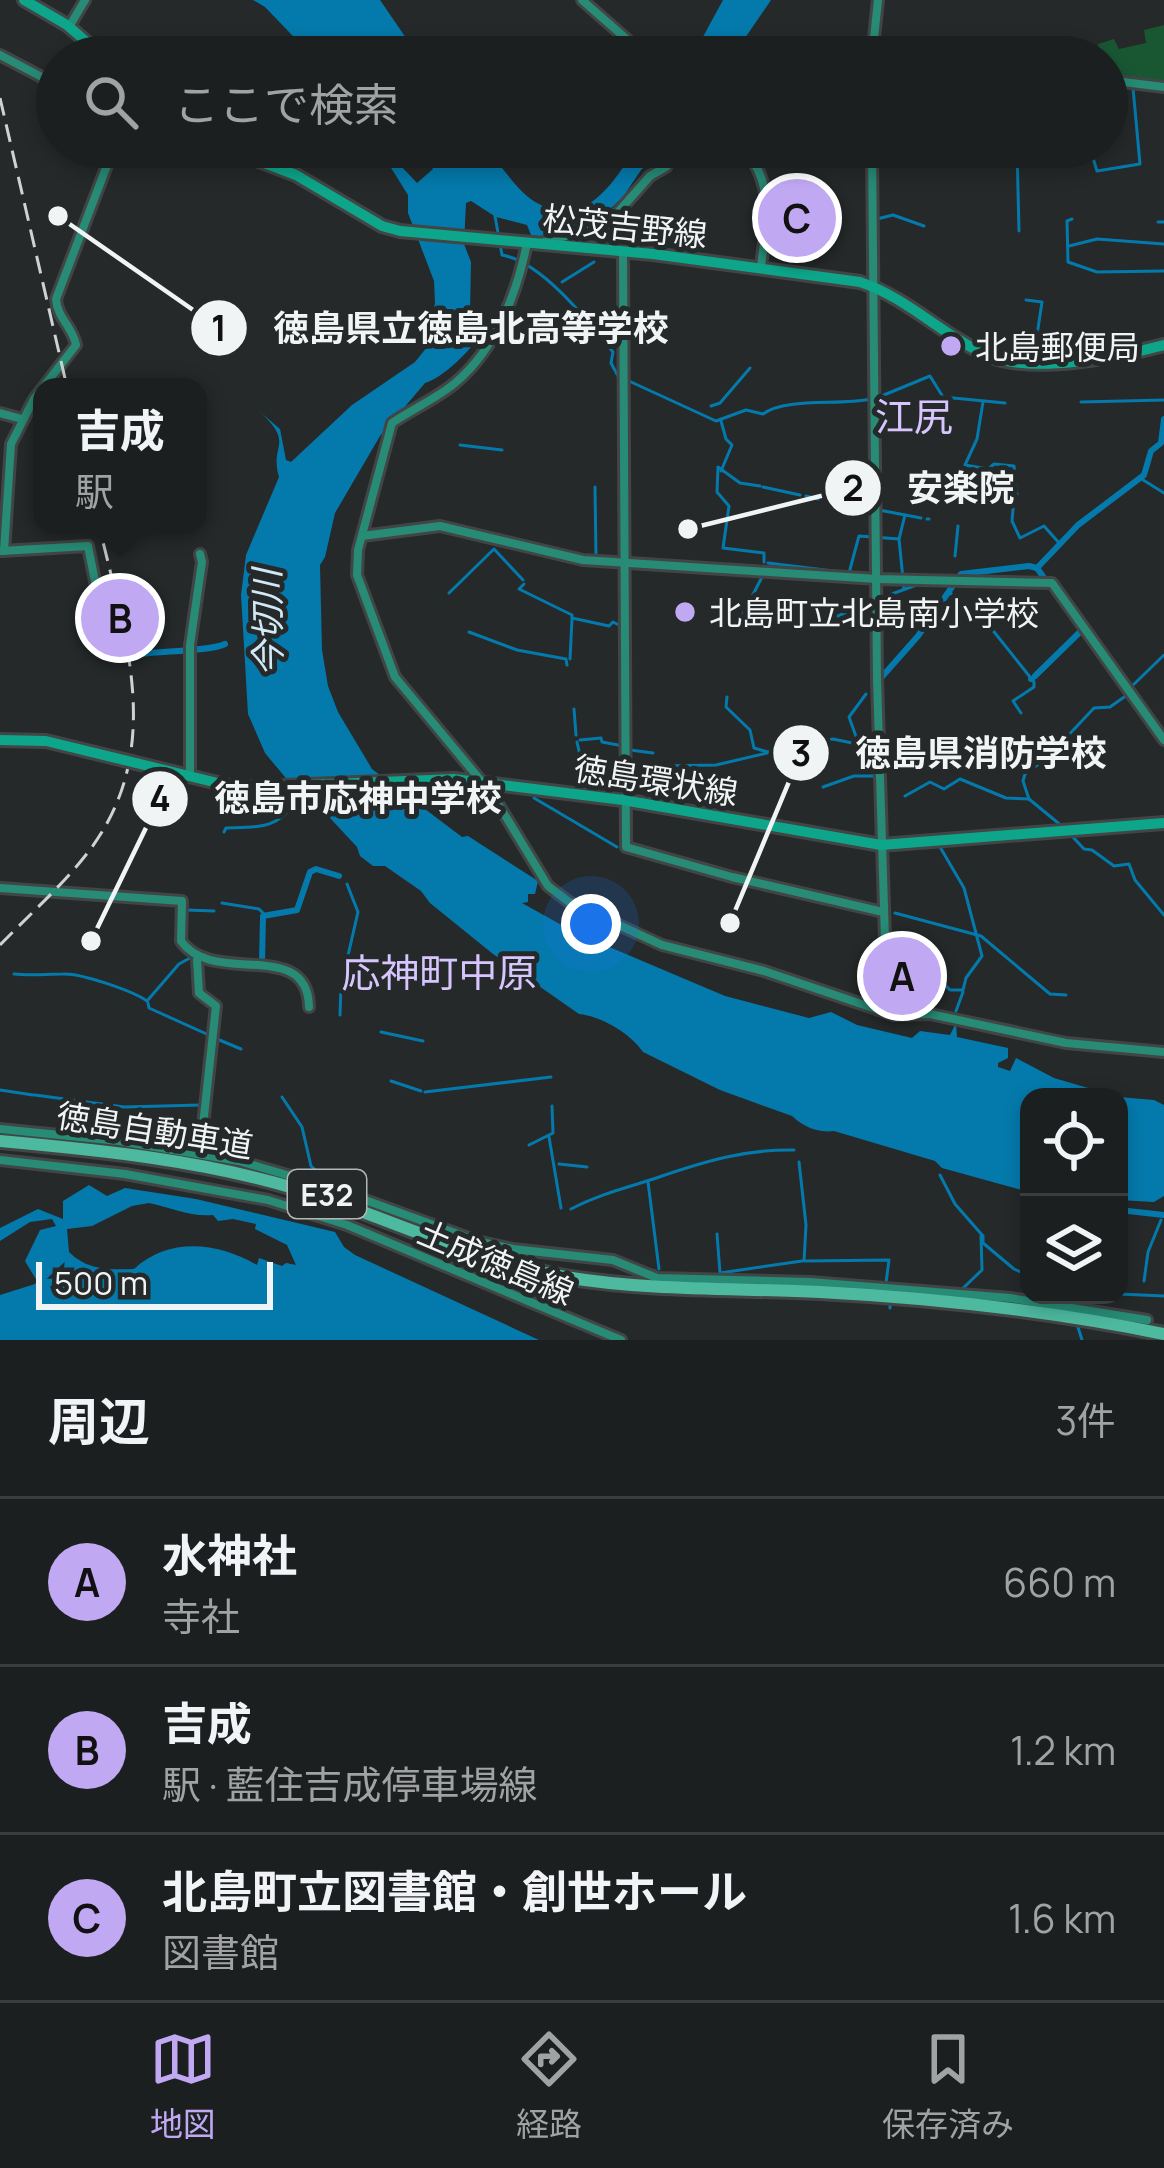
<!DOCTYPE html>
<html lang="ja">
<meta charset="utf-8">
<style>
body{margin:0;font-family:Manrope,"Noto Sans JP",sans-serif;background:#292c2c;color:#f1f3f6}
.controls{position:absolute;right:36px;bottom:36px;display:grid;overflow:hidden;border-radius:24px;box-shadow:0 6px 18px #0003}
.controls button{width:108px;height:108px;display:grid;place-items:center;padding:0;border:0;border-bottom:3px solid #3a3d3d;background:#1c1f1f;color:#f1f3f6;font:60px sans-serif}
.scale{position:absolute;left:36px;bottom:30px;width:237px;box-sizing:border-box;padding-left:12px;border:6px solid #f1f4f4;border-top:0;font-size:33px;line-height:42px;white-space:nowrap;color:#f1f4f4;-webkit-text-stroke:9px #252929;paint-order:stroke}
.you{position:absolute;left:591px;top:924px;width:42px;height:42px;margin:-30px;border:9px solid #fff;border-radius:50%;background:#1a73e8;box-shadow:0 0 0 18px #1a73e833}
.badge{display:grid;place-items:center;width:78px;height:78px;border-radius:50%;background:#c0a8f3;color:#111;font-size:39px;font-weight:700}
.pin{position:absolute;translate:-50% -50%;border:6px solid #fff;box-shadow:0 3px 12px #0006}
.popup{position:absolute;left:33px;top:378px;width:174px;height:156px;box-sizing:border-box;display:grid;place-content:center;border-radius:24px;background:#1c1f1f;filter:drop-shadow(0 3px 9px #0005);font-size:39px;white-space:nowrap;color:#a0a2a4}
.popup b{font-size:45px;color:#f1f3f6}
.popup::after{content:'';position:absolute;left:50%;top:100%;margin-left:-24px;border:24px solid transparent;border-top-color:#1c1f1f}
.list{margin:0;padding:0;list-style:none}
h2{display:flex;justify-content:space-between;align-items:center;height:156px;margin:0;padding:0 48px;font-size:51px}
h2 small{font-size:39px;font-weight:400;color:#a0a2a4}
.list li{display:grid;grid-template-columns:78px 1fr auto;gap:36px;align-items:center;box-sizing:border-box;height:168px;padding:0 48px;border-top:3px solid #3a3d3d}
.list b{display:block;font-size:45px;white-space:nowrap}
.list p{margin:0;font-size:39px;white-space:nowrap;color:#a0a2a4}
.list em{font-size:39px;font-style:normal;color:#a0a2a4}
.icon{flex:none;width:66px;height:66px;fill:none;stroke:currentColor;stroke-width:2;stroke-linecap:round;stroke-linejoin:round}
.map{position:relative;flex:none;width:1164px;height:1340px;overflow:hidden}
.search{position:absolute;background:#1c1f1f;box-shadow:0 6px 18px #0003;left:36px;right:36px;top:36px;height:132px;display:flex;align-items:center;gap:30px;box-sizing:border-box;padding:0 42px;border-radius:66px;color:#a0a2a4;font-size:45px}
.sheet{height:660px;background:#1c1f1f}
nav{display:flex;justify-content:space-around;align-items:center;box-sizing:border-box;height:168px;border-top:3px solid #3a3d3d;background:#1c1f1f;font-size:33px;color:#a0a2a4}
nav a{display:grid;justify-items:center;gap:6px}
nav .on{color:#c0a8f3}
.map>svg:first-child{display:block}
.green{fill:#195733}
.water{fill:#047aac;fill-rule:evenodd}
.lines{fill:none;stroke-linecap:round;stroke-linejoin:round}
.stream{stroke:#047aac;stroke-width:3}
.canal{stroke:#047aac;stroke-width:6}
.secondary-casing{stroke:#424545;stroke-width:14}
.primary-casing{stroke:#424545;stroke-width:16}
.highway-casing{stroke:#424545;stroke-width:18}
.secondary{stroke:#278b75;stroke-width:8}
.primary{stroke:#0da68a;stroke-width:10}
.highway{stroke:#4db99f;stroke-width:12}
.rail{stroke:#cfd2d2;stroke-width:3;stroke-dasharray:18 9;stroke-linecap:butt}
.primary-bridge-casing{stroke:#424545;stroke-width:16;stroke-linecap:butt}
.primary-bridge{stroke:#0da68a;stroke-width:10}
.poi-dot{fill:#c0a8f3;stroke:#252929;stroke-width:4.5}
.labels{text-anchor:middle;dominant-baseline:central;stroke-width:10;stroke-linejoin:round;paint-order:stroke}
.shield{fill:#252929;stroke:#b4b7b7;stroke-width:3}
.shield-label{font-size:30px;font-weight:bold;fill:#f1f4f4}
.street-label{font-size:33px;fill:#f1f4f4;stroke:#252929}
.poi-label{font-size:33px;fill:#f1f4f4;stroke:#252929;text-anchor:start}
.water-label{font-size:36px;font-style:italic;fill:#d3e8f6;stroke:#252929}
.quarter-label{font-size:39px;fill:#d7c5fe;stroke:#252929}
.leader{fill:none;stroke:#f1f4f4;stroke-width:4.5}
.callout-dot{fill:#f1f4f4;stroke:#252929;stroke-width:4.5}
.mark-label{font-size:36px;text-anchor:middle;font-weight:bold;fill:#111}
.callout-label{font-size:36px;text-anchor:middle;font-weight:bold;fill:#f1f4f4;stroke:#252929;stroke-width:10;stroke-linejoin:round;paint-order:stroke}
</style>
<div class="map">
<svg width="1164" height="1340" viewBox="0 0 1164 1340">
<rect width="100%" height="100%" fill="#252929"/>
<!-- green -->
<polygon class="green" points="1164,25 1164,83 1107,77 1107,57 1100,57 1098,44 1114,39 1119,49 1146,43 1144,30"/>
<!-- water -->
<g class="water">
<polygon points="253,0 380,0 419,57 313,57 265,7"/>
<polygon points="723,0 771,0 732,57 692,57"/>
<path d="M378,147H383L417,183L433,169L417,147H485C501,164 518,194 539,204C586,229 615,181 636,147H664L641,170L623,197L597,221L544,237L531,235L527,225L496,217L471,201L466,203L464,244L471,262L470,313H477L483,332C471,350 443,378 425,383L380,436L335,513L325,557L320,565L322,650L328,686L338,712L372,769L462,837L468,836L538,881L535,894H528V902L522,903L574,932L725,996L809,1018L831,1012L857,1025L912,1038L920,1031L950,1035L956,1023L957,1037L1008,1048V1058L998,1063V1067L1010,1071L1016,1058L1054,1078L1119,1097H1029V1192L942,1168L935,1161L834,1131C817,1133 804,1127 792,1116L720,1090L643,1052C631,1034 601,1016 579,1014L493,954L430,903L421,891L385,866H373L360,856L357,847L317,804L304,800L265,753L248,714L241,595L246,555L279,477C269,443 296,445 259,411L280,429L286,460L291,462L352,405L415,362L427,347L435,303L434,281L408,213V195Z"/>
<polygon points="1119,1097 1154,1100 1164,1105 1164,1196 1154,1202 1119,1200"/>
<path d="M89,1185L107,1196L125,1188L196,1199L335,1232L344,1247L355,1255L539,1340H0V1295L35,1284L37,1281L25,1261L40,1230L56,1226L52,1219L30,1222L0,1241V1228L38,1209L63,1219V1201ZM149,1203C172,1208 190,1217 213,1215L218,1221L233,1219L256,1224L255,1229L287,1245L296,1265L286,1263L282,1266L259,1258L257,1265C217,1242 169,1237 134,1269C109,1270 87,1270 69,1252L67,1229L92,1226L132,1206Z"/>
</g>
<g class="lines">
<!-- stream -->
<g class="stream">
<polyline points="962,42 967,57"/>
<polyline points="913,147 947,156 1016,147"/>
<polyline points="1017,149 1019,231"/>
<polyline points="1093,158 1097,171 1140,164 1133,88"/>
<path d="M495,216L502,255C542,262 588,321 613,352L611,363L618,376L716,421L746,410L763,414C786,397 839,406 870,399"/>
<polyline points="877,219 893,215 924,226"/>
<polyline points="1072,219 1067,221 1068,262 1097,272 1164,271"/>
<polyline points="1158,222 1164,222"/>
<polyline points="1069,246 1097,239 1164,244"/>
<polyline points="562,282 594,262"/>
<polyline points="1026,300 1042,302 1037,335 1070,335 1070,348"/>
<polyline points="879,397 930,376 943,397 1005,403"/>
<polyline points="983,402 977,439 965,465 988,469 994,464 1014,466 1017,496 1014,497 1012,521 1020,538 1044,526 1060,544"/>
<polyline points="1081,402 1164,400"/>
<polyline points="711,406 720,403 750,368"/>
<polyline points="721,421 726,439 732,445 721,471"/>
<polyline points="460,445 502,450"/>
<polyline points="1140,478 1164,493"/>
<polyline points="760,486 740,483 718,467 717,492 729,506 723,548 764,553 764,562"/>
<polyline points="595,487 596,556"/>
<polyline points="763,487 800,495"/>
<polyline points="806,496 818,499"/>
<polyline points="850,506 871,509"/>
<polyline points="879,510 921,518"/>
<polyline points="927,519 929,519"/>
<polyline points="955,556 958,526"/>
<polyline points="768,563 849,573 859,536 899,539"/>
<polyline points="524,584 519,589 572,615 572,618 609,626 613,622 621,626"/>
<polyline points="904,589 899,539 905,515"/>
<polyline points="449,593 494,549 523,580"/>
<polyline points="950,593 991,628 1034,682 1034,687 1013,701 1021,713"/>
<polyline points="881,598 919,584"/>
<polyline points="817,615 838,616 873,601"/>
<polyline points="742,616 762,577"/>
<polyline points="469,632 517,650 566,659 567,665"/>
<polyline points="570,659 572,619"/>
<polyline points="1131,687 1164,655"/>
<polyline points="727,697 726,707 750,730 754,748 768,752 833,739 857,744 877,771"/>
<polyline points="574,709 576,735"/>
<polyline points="580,740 601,738 602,742 618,745"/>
<polyline points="577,742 582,764"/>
<polyline points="858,742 849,717 866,694"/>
<polyline points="630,750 653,753"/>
<polyline points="656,766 716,765 767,753"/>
<polyline points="823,787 854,776 879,776"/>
<polyline points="905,796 930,782 944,789 960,779 1006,798 1029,799 1063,827"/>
<polyline points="534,798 617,847"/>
<polyline points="1029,799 1023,781 1025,774 1048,757 1094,708 1110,707 1127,695"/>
<path d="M224,832L226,828C257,827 278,830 295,801"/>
<polyline points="1071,835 1084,849 1092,850 1114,866 1129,864 1135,880 1164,915"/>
<polyline points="222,903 259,909 265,915"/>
<polyline points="187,910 214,911"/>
<polyline points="895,913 981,936 1050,994 1066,995"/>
<polyline points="904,957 919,959 950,990 963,990 966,978 982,956 964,888 940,847"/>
<path d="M14,974C31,976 46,974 63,974C81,973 133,991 147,1001L179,964L190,958"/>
<polyline points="148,1003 149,1008 211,1036"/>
<polyline points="956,1011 963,992"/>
<polyline points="340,1015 341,986 358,912 347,884"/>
<polyline points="381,1032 423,1041"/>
<polyline points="217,1039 241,1049"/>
<polyline points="391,1081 421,1091"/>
<polyline points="0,1090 33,1095"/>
<polyline points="425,1092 551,1077"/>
<polyline points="35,1095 124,1107 201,1105"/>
<polyline points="282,1097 302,1127 311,1166 328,1182"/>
<polyline points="549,1137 561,1208"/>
<polyline points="529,1145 553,1133 552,1106"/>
<polyline points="799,1162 806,1225 804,1261 889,1260 886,1283"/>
<polyline points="559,1164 587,1167"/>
<polyline points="940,1175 955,1204 983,1236 983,1243 1014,1269 1029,1276"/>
<polyline points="648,1182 659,1269"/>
<path d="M571,1209C601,1193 631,1187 662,1176C706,1161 747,1149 794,1150"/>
<polyline points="1163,1216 1164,1215"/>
<polyline points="717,1234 720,1273 802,1261"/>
<polyline points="639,1267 655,1271"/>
<polyline points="1144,1281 1148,1252 1161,1220"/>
<polyline points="959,1292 982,1270 981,1236"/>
<polyline points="1119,1294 1164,1296"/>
<polyline points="890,1305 890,1308"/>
<polyline points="1077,1324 1082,1340"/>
</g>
<!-- canal -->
<g class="canal">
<polyline points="1037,568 1078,525 1144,475 1151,451 1161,443 1164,419"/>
<polyline points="957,579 961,574 1029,566 1037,568 1049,585"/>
<path d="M133,646L141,654C161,651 212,651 225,644"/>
<polyline points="1035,676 1083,629"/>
<polyline points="880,679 918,636 954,584"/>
<polyline points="1031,679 1032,679"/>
<polyline points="262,962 263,916 297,910 310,872 316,869 339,876"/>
<polyline points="1119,1210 1164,1215"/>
</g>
<defs>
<g id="secondary">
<polyline points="582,0 647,57"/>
<polyline points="69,27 85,0"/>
<polyline points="0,55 57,85"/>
<polyline points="873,55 892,57"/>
<polyline points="872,57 878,0"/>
<polyline points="1107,80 1164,87"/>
<path d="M741,147C776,180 766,223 761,267"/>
<polyline points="872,147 877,679 886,972 879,1010"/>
<path d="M527,243C517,293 496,349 455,383C436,399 412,409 392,423L358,550L357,575L395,677L492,794L548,886L569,902L662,945L764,971L894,1015L930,1014L1066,1043L1164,1052"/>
<polyline points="540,243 597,228 612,219 650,176 666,167 678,147"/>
<polyline points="623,251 626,847 732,877 883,912"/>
<polyline points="0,413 22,419"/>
<polyline points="362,536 440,526 583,560 877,579 1052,583 1164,740"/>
<polyline points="1,551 88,546 102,616"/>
<path d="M4,551L11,444L34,399L76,345C73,327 57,318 56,299L114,147"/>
<polyline points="190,776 190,645 202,562 200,554"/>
<path d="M0,888L182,901L181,941C213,987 308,937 309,1007"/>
<polyline points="197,960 199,993 216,1006 200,1153"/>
<polyline points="0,1129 119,1141 239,1161 338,1190 477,1241 513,1249 613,1260 657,1278 810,1282 1010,1298 1147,1320"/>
<polyline points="0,1160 125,1174 268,1200 347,1225 621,1340"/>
<polyline points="521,1275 553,1309"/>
</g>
<g id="primary">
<polyline points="24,0 67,25 104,57"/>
<path d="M222,147L296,175L382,226L400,231L653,254L860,282C908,298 943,336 989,356C1033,374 1118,357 1164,345"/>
<polyline points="0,740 46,741 124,760"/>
<polyline points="136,763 238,788 454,779 623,800 881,845 1164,823"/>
</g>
<path id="highway" d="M0,1141C99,1150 201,1160 297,1189C387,1217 471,1260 565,1277C649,1291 735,1288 820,1292C935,1298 1051,1311 1164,1334"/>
</defs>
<!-- secondary casing -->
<use href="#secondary" class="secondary-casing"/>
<!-- primary casing -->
<use href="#primary" class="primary-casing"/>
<!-- highway casing -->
<use href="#highway" class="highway-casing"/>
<!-- secondary -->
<use href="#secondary" class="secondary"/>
<!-- primary -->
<use href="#primary" class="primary"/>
<!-- highway -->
<use href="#highway" class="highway"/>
<!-- rail -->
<g class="rail">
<polyline points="0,98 67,387"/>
<path d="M0,945C30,914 63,885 89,851C166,749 125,637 99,525"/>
</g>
<defs>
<polyline id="primary-bridge" points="124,760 136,763"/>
</defs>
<!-- primary-bridge casing -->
<use href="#primary-bridge" class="primary-bridge-casing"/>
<!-- primary-bridge -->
<use href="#primary-bridge" class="primary-bridge"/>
</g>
<!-- markers -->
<g class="poi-dot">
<circle cx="951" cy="346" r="12"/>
<circle cx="685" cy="612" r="12"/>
</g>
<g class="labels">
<!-- shield labels -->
<rect class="shield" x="288" y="1170" width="78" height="48" rx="9"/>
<g class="shield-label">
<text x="327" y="1194">E32</text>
</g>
<!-- street labels -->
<g class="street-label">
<text transform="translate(625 226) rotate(6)">松茂吉野線</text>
<text transform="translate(656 780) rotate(9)">徳島環状線</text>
<text transform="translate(155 1130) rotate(9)">徳島自動車道</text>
<text transform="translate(496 1262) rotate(23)">土成徳島線</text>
</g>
<!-- poi labels -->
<g class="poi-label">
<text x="975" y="346">北島郵便局</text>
<text x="709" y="612">北島町立北島南小学校</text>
</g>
<!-- water labels -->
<g class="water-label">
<text transform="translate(267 623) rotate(-91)">今切川</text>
</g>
<!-- quarter labels -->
<g class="quarter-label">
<text x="914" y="416">江尻</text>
<text x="439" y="972">応神町中原</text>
</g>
</g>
<!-- callouts -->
<path class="leader" d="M58 216L219 328M688 529L853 488M730 923L801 753M91 941L160 799"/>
<g class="callout-dot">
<circle cx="58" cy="216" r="12"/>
<circle cx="688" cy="529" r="12"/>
<circle cx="730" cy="923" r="12"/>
<circle cx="91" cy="941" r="12"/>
<circle cx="219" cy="328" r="30"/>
<circle cx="853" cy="488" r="30"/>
<circle cx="801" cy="753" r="30"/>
<circle cx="160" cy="799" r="30"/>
</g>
<g class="mark-label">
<text x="219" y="341">1</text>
<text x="853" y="501">2</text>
<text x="801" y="766">3</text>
<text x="160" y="811">4</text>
</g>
<g class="callout-label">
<text x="471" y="341">徳島県立徳島北高等学校</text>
<text x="961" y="501">安楽院</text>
<text x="981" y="766">徳島県消防学校</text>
<text x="358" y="811">徳島市応神中学校</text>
</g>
</svg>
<div class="controls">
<button><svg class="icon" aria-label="locate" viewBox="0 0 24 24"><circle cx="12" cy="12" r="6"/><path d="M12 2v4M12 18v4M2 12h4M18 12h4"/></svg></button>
<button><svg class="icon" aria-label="layers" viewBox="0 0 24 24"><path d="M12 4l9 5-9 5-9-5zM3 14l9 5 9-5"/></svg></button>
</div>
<div class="scale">500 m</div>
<div class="you"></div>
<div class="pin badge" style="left:902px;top:976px">A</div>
<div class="pin badge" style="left:120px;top:618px">B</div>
<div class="popup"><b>吉成</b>駅</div>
<div class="pin badge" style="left:797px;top:218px">C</div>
<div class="search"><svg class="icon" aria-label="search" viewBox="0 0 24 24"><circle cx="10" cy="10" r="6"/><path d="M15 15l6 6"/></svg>ここで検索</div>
</div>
<section class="sheet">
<h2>周辺<small>3件</small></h2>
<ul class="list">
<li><span class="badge">A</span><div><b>水神社</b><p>寺社</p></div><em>660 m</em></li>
<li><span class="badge">B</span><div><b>吉成</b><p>駅 · 藍住吉成停車場線</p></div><em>1.2 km</em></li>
<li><span class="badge">C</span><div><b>北島町立図書館・創世ホール</b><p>図書館</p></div><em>1.6 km</em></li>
</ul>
</section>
<nav>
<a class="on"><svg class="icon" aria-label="map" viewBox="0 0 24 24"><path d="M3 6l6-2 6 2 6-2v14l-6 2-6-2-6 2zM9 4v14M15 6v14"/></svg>地図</a>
<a><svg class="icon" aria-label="directions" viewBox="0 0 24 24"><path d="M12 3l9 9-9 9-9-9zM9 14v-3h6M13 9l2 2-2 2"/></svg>経路</a>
<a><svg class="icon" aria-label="saved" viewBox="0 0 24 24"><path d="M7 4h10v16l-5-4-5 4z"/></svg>保存済み</a>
</nav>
